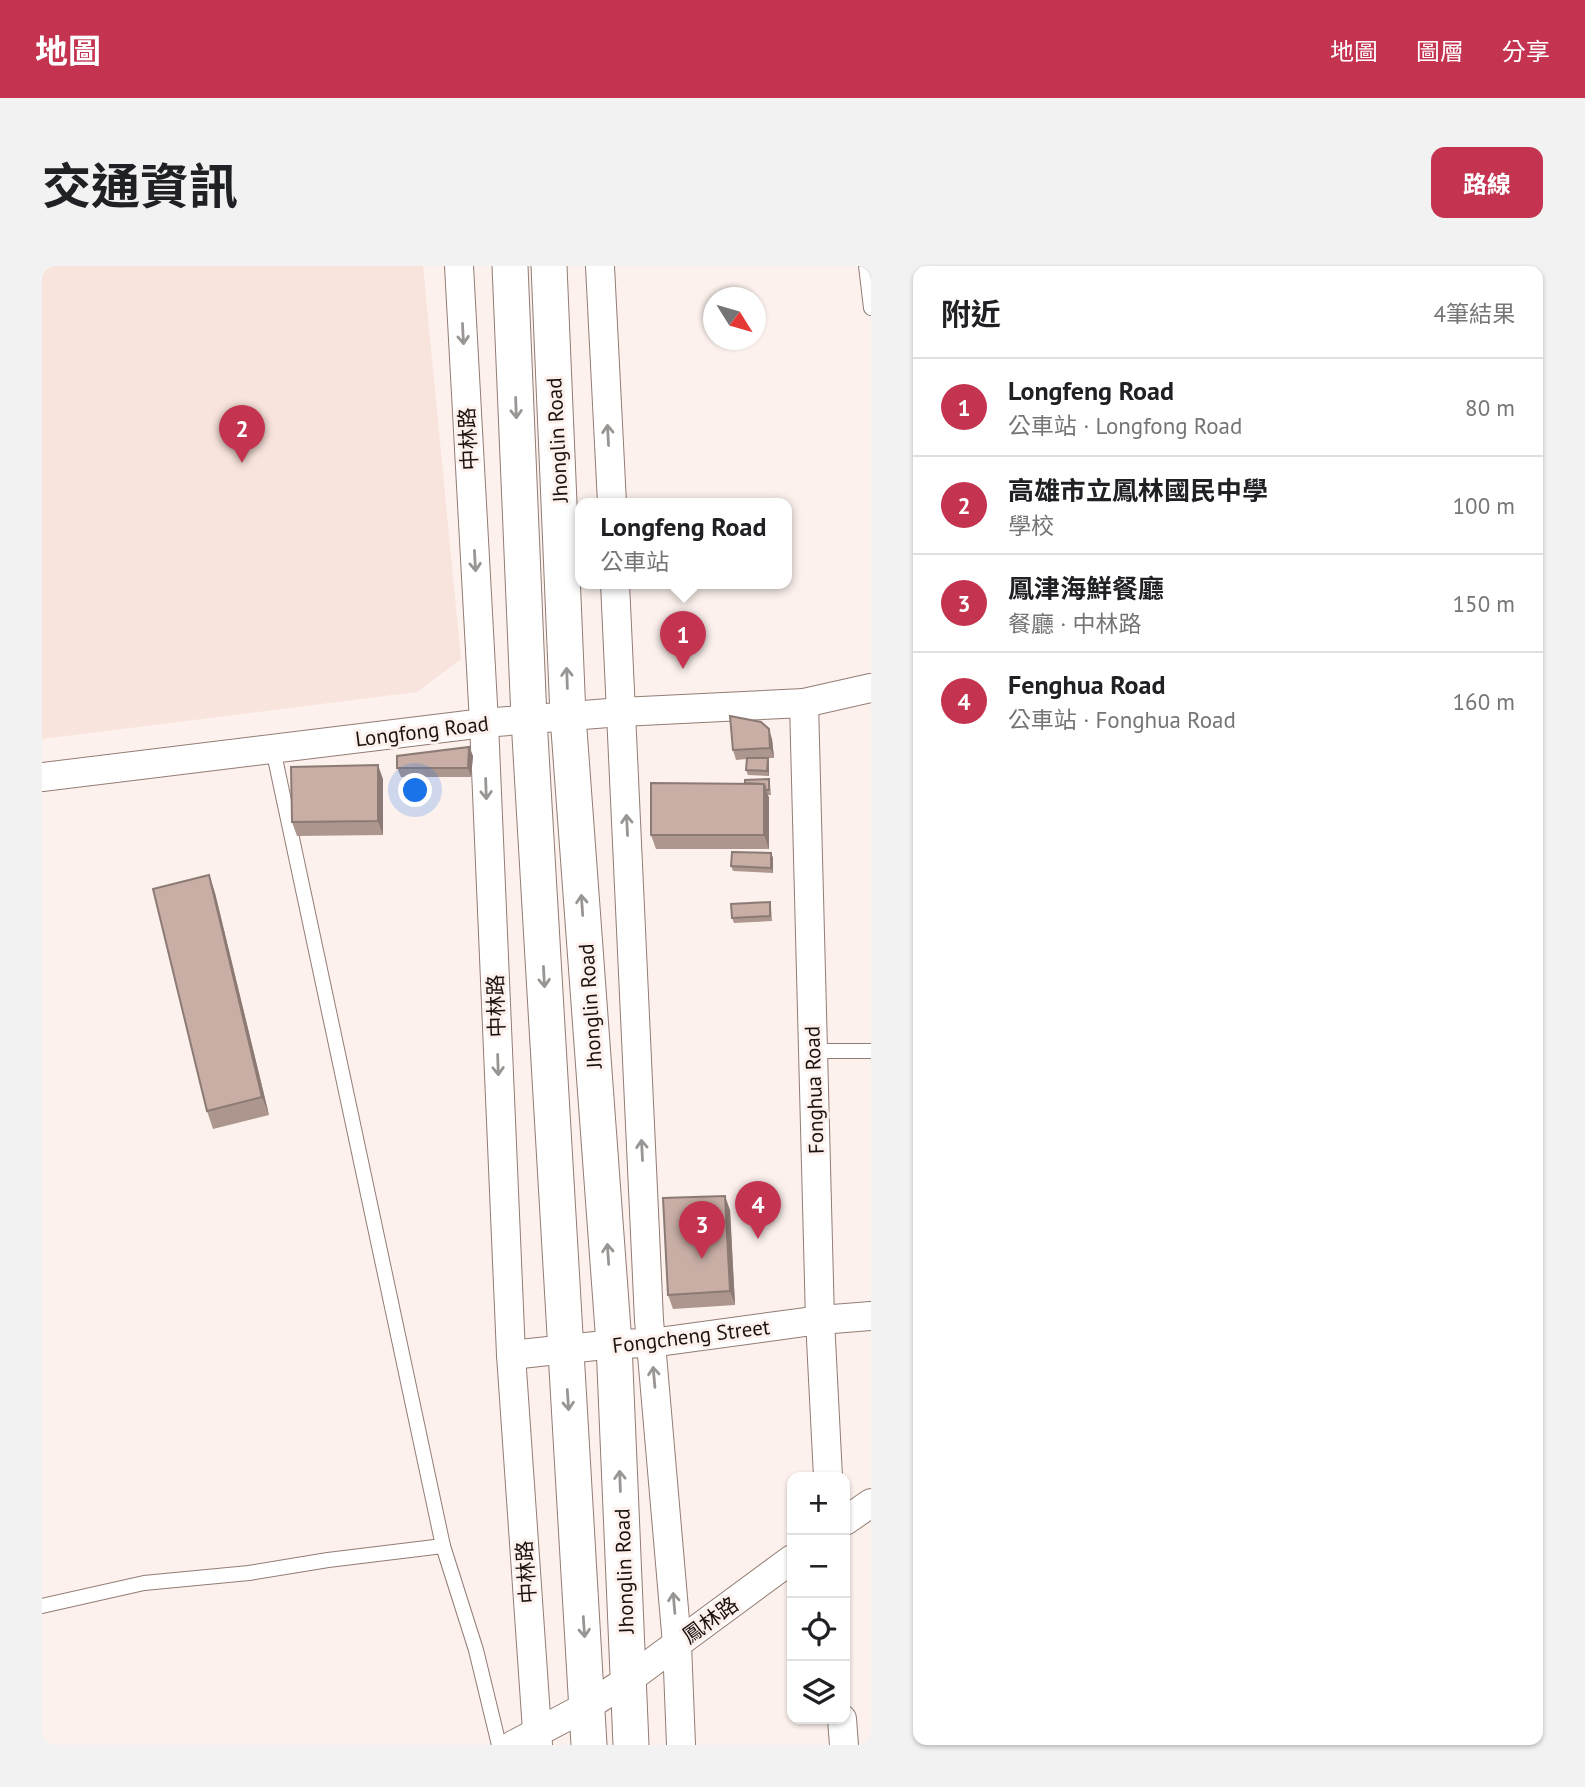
<!DOCTYPE html>
<html lang="zh-TW">
<meta charset="utf-8">
<style>
body{margin:0;font-family:"PT Sans","Noto Sans TC",sans-serif;background:#f2f2f2;color:#202124}
.controls{position:absolute;right:21px;bottom:21px;display:grid;overflow:hidden;border-radius:14px;box-shadow:0 2px 5px #0004}
.controls button{width:63px;height:63px;display:grid;place-items:center;padding:0;border:0;border-bottom:2px solid #e0e0e0;background:#fff;color:#202124;font:35px sans-serif}
.compass{position:absolute;left:661px;top:21px;width:63px;height:63px;border-radius:50%;background:#fff;box-shadow:0 2px 5px #0004;rotate:127deg}
.you{position:absolute;left:374px;top:525px;width:24px;height:24px;margin:-18px;border:5px solid #fff;border-radius:50%;background:#1a73e8;box-shadow:0 0 0 10px #1a73e833}
.badge{display:grid;place-items:center;width:46px;height:46px;border-radius:50%;background:#c43451;color:#fff;font-size:23px;font-weight:700}
.pin{position:absolute;translate:-50% -58px;filter:drop-shadow(0 2px 4px #0008)}
.pin::after{content:'';position:absolute;top:37px;width:24px;height:21px;background:inherit;clip-path:polygon(0 0,100% 0,50% 100%)}
.popup{position:absolute;left:533px;top:232px;width:217px;height:91px;box-sizing:border-box;display:grid;place-content:center;border-radius:14px;background:#fff;filter:drop-shadow(0 2px 5px #0005);font-size:23px;white-space:nowrap;color:#757577}
.popup b{font-size:26px;color:#202124}
.popup::after{content:'';position:absolute;left:50%;top:100%;margin-left:-14px;border:14px solid transparent;border-top-color:#fff}
.list{margin:0;padding:0;list-style:none}
h2{display:flex;justify-content:space-between;align-items:center;height:91px;margin:0;padding:0 28px;font-size:30px}
h2 small{font-size:23px;font-weight:400;color:#757577}
.list li{display:grid;grid-template-columns:46px 1fr auto;gap:21px;align-items:center;box-sizing:border-box;height:98px;padding:0 28px;border-top:2px solid #e0e0e0}
.list b{display:block;font-size:26px;white-space:nowrap}
.list p{margin:0;font-size:23px;white-space:nowrap;color:#757577}
.list em{font-size:23px;font-style:normal;color:#757577}
.icon{flex:none;width:38px;height:38px;fill:none;stroke:currentColor;stroke-width:2;stroke-linecap:round;stroke-linejoin:round}
.map{position:relative;flex:none;width:829px;height:1479px;overflow:hidden;border-radius:14px}
header{display:flex;align-items:center;gap:42px;box-sizing:border-box;height:98px;padding:0 35px;background:#c43451;color:#fff}
header strong{font-size:33px}
nav{display:flex;gap:38px;margin-inline-start:auto;font-size:24px}
.intro{display:flex;align-items:center;justify-content:space-between;box-sizing:border-box;height:168px;padding:0 42px}
h1{margin:0;font-size:49px}
.button{padding:18px 32px;border-radius:14px;background:#c43451;color:#fff;font-size:24px;font-weight:700}
main{display:flex;gap:42px;padding:0 42px}
aside{flex:1;background:#fff;border-radius:14px;box-shadow:0 2px 5px #0004}
.map>svg:first-child{display:block}
.built{fill:#f8e4dc}
.lines{fill:none;stroke-linecap:round;stroke-linejoin:round}
.service-casing{stroke:#937c73;stroke-width:16}
.minor-casing{stroke:#937c73;stroke-width:30}
.tertiary-casing{stroke:#937c73;stroke-width:37}
.service{stroke:#fff;stroke-width:14}
.minor{stroke:#fff;stroke-width:28}
.tertiary{stroke:#fff;stroke-width:35}
.wall{fill:#ac968e}
.shaded-wall{fill:#8c7a74}
.building{fill:#c8aea5;stroke:#8c7a74;stroke-width:2}
.oneway{stroke:#999593}
.labels{text-anchor:middle;dominant-baseline:central;stroke-width:6;stroke-linejoin:round;paint-order:stroke}
.street-label{font-size:21px;fill:#1c1310;stroke:#fcf1ed}
</style>
<header>
<strong>地圖</strong>
<nav><a>地圖</a><a>圖層</a><a>分享</a></nav>
</header>
<div class="intro"><h1>交通資訊</h1><a class="button">路線</a></div>
<main>
<div class="map">
<svg width="829" height="1479" viewBox="0 0 829 1479">
<rect width="100%" height="100%" fill="#fcf1ed"/>
<!-- built -->
<polygon class="built" points="0,0 381,0 419,393 375,426 0,473"/>
<g class="lines">
<defs>
<g id="service">
<polyline points="824,0 829,42"/>
<polyline points="231,483 401,1280 434,1384 457,1479"/>
<polyline points="771,785 829,785"/>
<polyline points="0,1340 102,1317 207,1307 286,1294 401,1280"/>
</g>
<g id="minor">
<polyline points="417,0 442,457 469,1089 496,1479"/>
<polyline points="558,0 570,237"/>
<polyline points="573,317 607,1054 635,1378 639,1479"/>
<polyline points="762,437 778,1054 786,1211"/>
<polyline points="0,511 442,457 579,446 762,437 829,422"/>
<polyline points="469,1089 572,1078 609,1077 778,1054 829,1050"/>
<polyline points="803,1255 829,1237"/>
<polyline points="800,1453 802,1479"/>
<polyline points="471,1479 547,1439 586,1414 750,1293"/>
</g>
<g id="tertiary">
<polyline points="468,0 487,453 547,1479"/>
<polyline points="507,0 526,450 572,1078 589,1479"/>
</g>
</defs>
<!-- service casing -->
<use href="#service" class="service-casing"/>
<!-- minor casing -->
<use href="#minor" class="minor-casing"/>
<!-- tertiary casing -->
<use href="#tertiary" class="tertiary-casing"/>
<!-- service -->
<use href="#service" class="service"/>
<!-- minor -->
<use href="#minor" class="minor"/>
<!-- tertiary -->
<use href="#tertiary" class="tertiary"/>
</g>
<!-- wall -->
<g class="wall">
<polygon points="730,473 732,492 726,492 727,497 727,510 706,509 704,504 705,493 694,494 691,484"/>
<polygon points="427,481 431,490 429,511 359,511 355,502"/>
<polygon points="341,513 341,569 255,570 250,556"/>
<polygon points="727,513 728,518 729,529 726,529 727,532 727,583 614,583 609,569 703,517"/>
<polygon points="729,587 731,592 731,607 691,605 689,600"/>
<polygon points="167,609 173,627 227,849 171,863 165,845"/>
<polygon points="729,641 730,655 692,657 690,652"/>
<polygon points="688,944 693,1039 631,1043 626,1029"/>
</g>
<!-- shaded-wall -->
<g class="shaded-wall">
<polygon points="727,463 730,473 732,492 728,482"/>
<polygon points="427,481 431,490 429,511 426,502"/>
<polygon points="726,492 727,497 727,510 725,505"/>
<polygon points="336,499 341,513 341,569 336,555"/>
<polygon points="722,518 727,532 727,583 722,569"/>
<polygon points="729,587 731,592 731,607 729,602"/>
<polygon points="167,609 173,627 227,849 220,831"/>
<polygon points="683,930 688,944 693,1039 688,1025"/>
</g>
<!-- building -->
<g class="building">
<polygon points="688,450 719,456 727,463 728,482 691,484"/>
<polygon points="427,481 426,502 355,502 355,490"/>
<polygon points="705,492 726,492 725,505 704,504"/>
<polygon points="336,499 336,555 250,556 249,501"/>
<polygon points="727,513 727,524 724,524 722,518 703,517 703,514"/>
<polygon points="609,517 722,518 722,569 609,569"/>
<polygon points="690,586 729,587 729,602 689,600"/>
<polygon points="167,609 220,831 165,845 111,623"/>
<polygon points="728,636 728,650 690,652 689,638"/>
<polygon points="683,930 688,1025 626,1029 621,932"/>
</g>
<!-- one-way arrows -->
<defs><path id="oneway-shaft" d="M-6 0H5M1.5-3L5.5 0L1.5 3" fill="none" stroke-width="1.6" stroke-linecap="round" stroke-linejoin="round" transform="scale(1.75)"/></defs>
<g class="oneway">
<use href="#oneway-shaft" transform="translate(421 68) rotate(87)"/>
<use href="#oneway-shaft" transform="translate(474 142) rotate(88)"/>
<use href="#oneway-shaft" transform="translate(566 169) rotate(-93)"/>
<use href="#oneway-shaft" transform="translate(433 295) rotate(87)"/>
<use href="#oneway-shaft" transform="translate(525 412) rotate(-92)"/>
<use href="#oneway-shaft" transform="translate(444 523) rotate(88)"/>
<use href="#oneway-shaft" transform="translate(585 559) rotate(-93)"/>
<use href="#oneway-shaft" transform="translate(540 639) rotate(-94)"/>
<use href="#oneway-shaft" transform="translate(502 711) rotate(87)"/>
<use href="#oneway-shaft" transform="translate(456 799) rotate(88)"/>
<use href="#oneway-shaft" transform="translate(600 884) rotate(-93)"/>
<use href="#oneway-shaft" transform="translate(566 988) rotate(-94)"/>
<use href="#oneway-shaft" transform="translate(612 1111) rotate(-95)"/>
<use href="#oneway-shaft" transform="translate(526 1134) rotate(86)"/>
<use href="#oneway-shaft" transform="translate(578 1215) rotate(-92)"/>
<use href="#oneway-shaft" transform="translate(632 1337) rotate(-95)"/>
<use href="#oneway-shaft" transform="translate(542 1361) rotate(86)"/>
</g>
<g class="labels">
<!-- street labels -->
<g class="street-label">
<text transform="translate(426 173) rotate(-93)">中林路</text>
<text transform="translate(515 174) rotate(-93)">Jhonglin Road</text>
<text transform="translate(380 465) rotate(-7)">Longfong Road</text>
<text transform="translate(454 740) rotate(-92)">中林路</text>
<text transform="translate(548 740) rotate(-94)">Jhonglin Road</text>
<text transform="translate(772 824) rotate(-92)">Fonghua Road</text>
<text transform="translate(649 1070) rotate(-7)">Fongcheng Street</text>
<text transform="translate(582 1305) rotate(-92)">Jhonglin Road</text>
<text transform="translate(484 1306) rotate(-94)">中林路</text>
<text transform="translate(668 1354) rotate(-36)">鳳林路</text>
</g>
</g>
</svg>
<div class="controls">
<button>+</button>
<button>−</button>
<button><svg class="icon" aria-label="locate" viewBox="0 0 24 24"><circle cx="12" cy="12" r="6"/><path d="M12 2v4M12 18v4M2 12h4M18 12h4"/></svg></button>
<button><svg class="icon" aria-label="layers" viewBox="0 0 24 24"><path d="M12 4l9 5-9 5-9-5zM3 14l9 5 9-5"/></svg></button>
</div>
<svg class="compass" viewBox="-18 -18 36 36"><path d="M0-13l5 13h-10z" fill="#e53935"/><path d="M0 13l5-13h-10z" fill="#757577"/></svg>
<div class="you"></div>
<div class="pin badge" style="left:641px;top:403px">1</div>
<div class="popup"><b>Longfeng Road</b>公車站</div>
<div class="pin badge" style="left:200px;top:197px">2</div>
<div class="pin badge" style="left:660px;top:993px">3</div>
<div class="pin badge" style="left:716px;top:973px">4</div>
</div>
<aside>
<h2>附近<small>4筆結果</small></h2>
<ul class="list">
<li><span class="badge">1</span><div><b>Longfeng Road</b><p>公車站 · Longfong Road</p></div><em>80 m</em></li>
<li><span class="badge">2</span><div><b>高雄市立鳳林國民中學</b><p>學校</p></div><em>100 m</em></li>
<li><span class="badge">3</span><div><b>鳳津海鮮餐廳</b><p>餐廳 · 中林路</p></div><em>150 m</em></li>
<li><span class="badge">4</span><div><b>Fenghua Road</b><p>公車站 · Fonghua Road</p></div><em>160 m</em></li>
</ul>
</aside>
</main>
